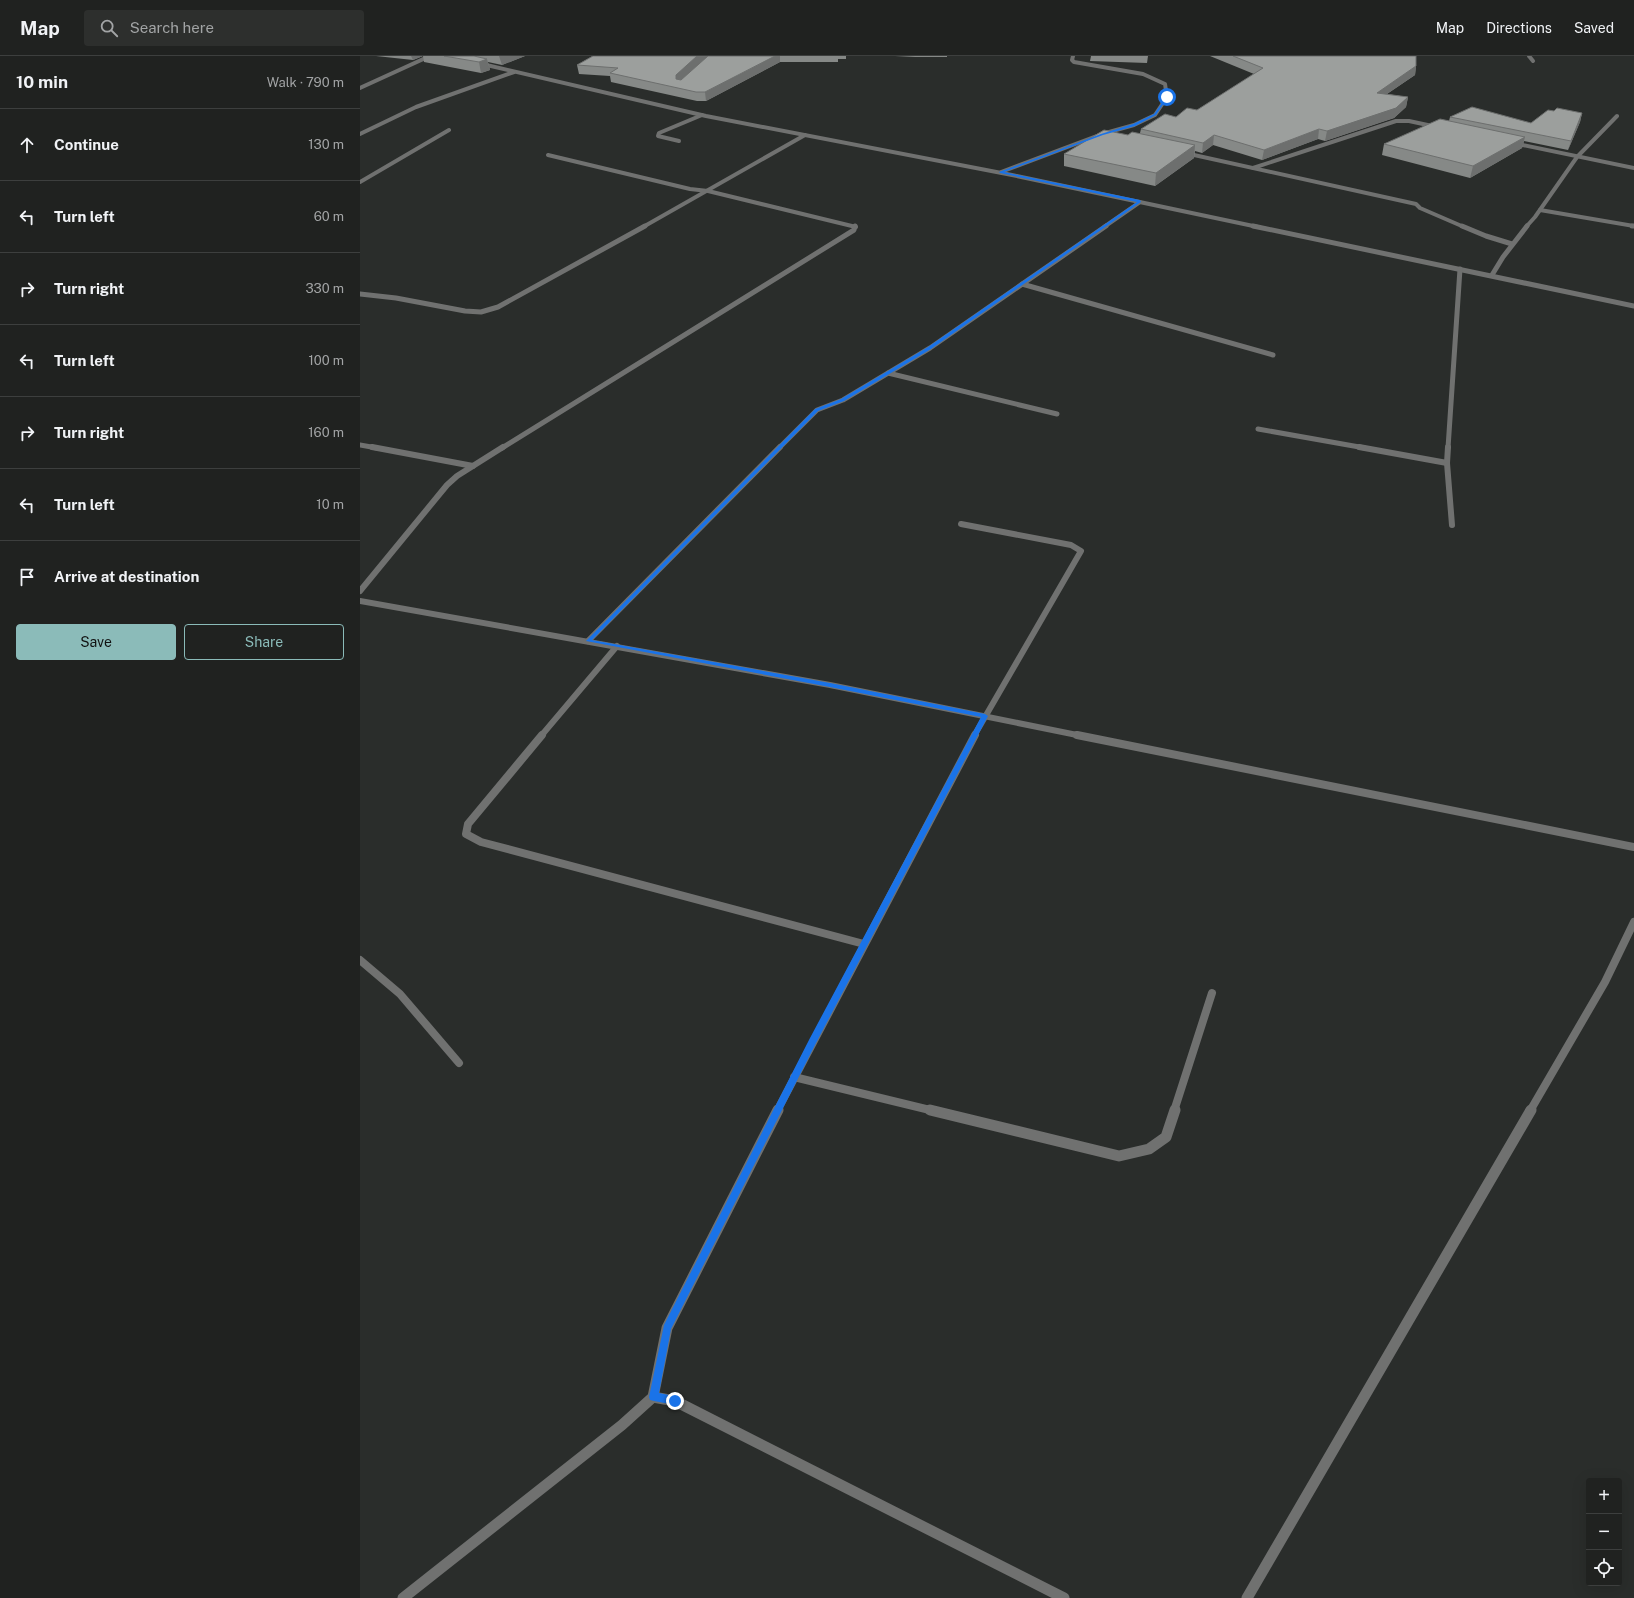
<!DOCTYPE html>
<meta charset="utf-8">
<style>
body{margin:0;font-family:"Public Sans",sans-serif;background:#2d2f2d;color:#f1f3f6}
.controls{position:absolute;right:12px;bottom:12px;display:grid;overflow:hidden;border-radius:4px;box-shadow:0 4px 16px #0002}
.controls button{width:36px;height:36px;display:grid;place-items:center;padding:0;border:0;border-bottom:1px solid #3d3f3e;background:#202220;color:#f1f3f6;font:20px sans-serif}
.stop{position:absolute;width:12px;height:12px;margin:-9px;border:3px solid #1a73e8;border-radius:50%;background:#fff}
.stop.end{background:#1a73e8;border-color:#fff;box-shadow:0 1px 4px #0008}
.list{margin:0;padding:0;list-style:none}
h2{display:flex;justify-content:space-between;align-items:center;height:52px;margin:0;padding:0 16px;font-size:17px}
h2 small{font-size:13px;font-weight:400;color:#a2a4a5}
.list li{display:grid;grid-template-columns:26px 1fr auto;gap:12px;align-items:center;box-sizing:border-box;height:72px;padding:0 16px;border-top:1px solid #3d3f3e}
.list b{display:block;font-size:15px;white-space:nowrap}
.list em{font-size:13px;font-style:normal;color:#a2a4a5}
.actions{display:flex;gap:8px;padding:12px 16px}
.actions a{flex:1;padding:9px 0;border:1px solid #8bbbb9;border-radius:4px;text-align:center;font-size:14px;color:#8bbbb9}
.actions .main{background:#8bbbb9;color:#111}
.icon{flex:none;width:22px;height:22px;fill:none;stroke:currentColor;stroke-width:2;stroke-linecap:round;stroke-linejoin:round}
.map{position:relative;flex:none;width:1274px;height:1542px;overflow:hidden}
header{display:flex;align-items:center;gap:24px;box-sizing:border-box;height:56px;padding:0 20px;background:#202220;border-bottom:1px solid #3d3f3e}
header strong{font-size:19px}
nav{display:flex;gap:22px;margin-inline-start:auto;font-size:14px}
.search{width:280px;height:36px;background:#2d2f2d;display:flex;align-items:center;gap:10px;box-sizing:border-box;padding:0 14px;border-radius:4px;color:#a2a4a5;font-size:15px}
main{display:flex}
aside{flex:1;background:#202220}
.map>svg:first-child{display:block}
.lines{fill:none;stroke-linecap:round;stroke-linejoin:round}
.service{stroke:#707170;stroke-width:4}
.minor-far4{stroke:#707170;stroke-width:4}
.minor-far3{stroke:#707170;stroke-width:5}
.minor-far2{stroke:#707170;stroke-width:6}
.minor-far1{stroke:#707170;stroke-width:8}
.minor{stroke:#707170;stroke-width:11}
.wall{fill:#868987}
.shaded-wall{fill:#6d6f6e}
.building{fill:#9c9f9d;stroke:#6d6f6e}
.route{fill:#1a73e8}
</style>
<header>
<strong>Map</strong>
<div class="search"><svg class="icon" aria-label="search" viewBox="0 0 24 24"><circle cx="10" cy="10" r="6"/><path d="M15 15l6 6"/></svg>Search here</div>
<nav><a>Map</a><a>Directions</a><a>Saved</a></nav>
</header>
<main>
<aside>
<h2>10 min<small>Walk · 790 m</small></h2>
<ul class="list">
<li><svg class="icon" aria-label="ahead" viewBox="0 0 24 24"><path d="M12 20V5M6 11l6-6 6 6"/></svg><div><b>Continue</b></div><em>130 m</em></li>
<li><svg class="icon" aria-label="left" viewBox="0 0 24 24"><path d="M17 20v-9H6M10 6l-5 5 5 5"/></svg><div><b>Turn left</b></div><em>60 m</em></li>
<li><svg class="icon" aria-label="right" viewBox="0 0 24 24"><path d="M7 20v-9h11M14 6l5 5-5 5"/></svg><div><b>Turn right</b></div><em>330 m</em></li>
<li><svg class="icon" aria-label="left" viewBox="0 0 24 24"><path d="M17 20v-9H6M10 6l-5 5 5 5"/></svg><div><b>Turn left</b></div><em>100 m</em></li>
<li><svg class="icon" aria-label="right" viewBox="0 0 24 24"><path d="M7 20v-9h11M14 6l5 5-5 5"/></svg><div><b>Turn right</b></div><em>160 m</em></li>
<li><svg class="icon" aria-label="left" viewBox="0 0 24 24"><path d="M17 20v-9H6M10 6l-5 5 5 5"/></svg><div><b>Turn left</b></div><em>10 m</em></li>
<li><svg class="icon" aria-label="arrive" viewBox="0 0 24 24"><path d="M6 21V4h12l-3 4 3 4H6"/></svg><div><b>Arrive at destination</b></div></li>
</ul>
<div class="actions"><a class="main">Save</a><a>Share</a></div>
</aside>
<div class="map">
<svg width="1274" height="1542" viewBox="0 0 1274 1542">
<rect width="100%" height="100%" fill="#2a2d2b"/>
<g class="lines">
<!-- service -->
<polyline class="service" points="319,85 298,80 299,77 342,59"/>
<!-- minor-far4 -->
<g class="minor-far4">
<polyline points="1169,0 1173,5"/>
<polyline points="118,7 346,60 652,119 898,171"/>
<polyline points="0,32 70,0"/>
<polyline points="0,78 56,51 154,16"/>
<polyline points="1153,87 1274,112"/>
<polyline points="825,97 1056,148 1060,152 1104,171"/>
<polyline points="188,99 330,133 348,135 496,171"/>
<polyline points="893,112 1036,65 1049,65 1077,71"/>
<polyline points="641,116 742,78 774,69 795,59 807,41 805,28 783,18 714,6 712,4 713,0"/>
<polyline points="0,126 89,74"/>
<polyline points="1180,154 1274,170"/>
<polyline points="283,171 445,79"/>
<polyline points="744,171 780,146"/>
<polyline points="1166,171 1175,161 1217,101 1257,60"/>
</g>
<!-- minor-far3 -->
<g class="minor-far3">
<polyline points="893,170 1274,250"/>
<polyline points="1102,170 1126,180 1152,188"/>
<polyline points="1272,170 1274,170"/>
<polyline points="1132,219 1143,201 1167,170"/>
<polyline points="662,228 913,299"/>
<polyline points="0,238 36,242 105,255 121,256 138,251 285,170"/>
<polyline points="528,317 697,358"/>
<polyline points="898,373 1005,392"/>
<polyline points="0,389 17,392"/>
<polyline points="142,392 494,174 495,170"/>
<polyline points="419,392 457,354 483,344 570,292 746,170"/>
<polyline points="1088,392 1100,213"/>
</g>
<!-- minor-far2 -->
<g class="minor-far2">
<polyline points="12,391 113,410"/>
<polyline points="999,391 1087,407"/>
<polyline points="1088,391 1087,407 1092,469"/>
<polyline points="601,468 711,489 721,495 614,680"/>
<polyline points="0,535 87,429 97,420 143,391"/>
<polyline points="0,545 470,629 722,680"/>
<polyline points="228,585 420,391"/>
<polyline points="181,680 257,590"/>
</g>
<!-- minor-far1 -->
<g class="minor-far1">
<polyline points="182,679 108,768 106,778 121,786 504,888"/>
<polyline points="717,679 1274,791"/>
<polyline points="0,904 40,938 99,1007"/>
<polyline points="434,1021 574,1055"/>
<polyline points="417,1055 615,679"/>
<polyline points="814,1055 852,937"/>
<polyline points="1170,1055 1245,926 1274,866"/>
</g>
<!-- minor -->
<g class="minor">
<polyline points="570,1054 759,1100 789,1093 806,1081 815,1054"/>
<polyline points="293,1341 315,1345 704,1542"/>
<polyline points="43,1542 262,1369 293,1341 307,1272 418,1054"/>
<polyline points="887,1542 1171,1054"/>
</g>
</g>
<!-- wall -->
<g class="wall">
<polygon points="16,0 63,0 53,4"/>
<polygon points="63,0 165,0 142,9 128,6 130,14 121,17 64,6"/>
<polygon points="233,0 486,0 486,3 478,3 478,6 420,6 346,45 337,45 251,26 250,20 219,18 217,9"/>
<polygon points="535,0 587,0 587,1 555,1"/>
<polygon points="731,0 788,0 787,7 730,5"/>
<polygon points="850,0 1056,0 1056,10 1055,19 1027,38 1048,41 1046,51 1034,62 965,85 958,83 902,104 853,89 842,97 835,95 834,102 795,130 704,110 704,98 768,79 780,77 781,73 837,54 894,18"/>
<polygon points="1194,55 1222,57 1220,66 1208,94 1164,85 1162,92 1110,122 1022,99 1024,88 1089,65 1090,61 1171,67"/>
</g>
<!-- shaded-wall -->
<g class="shaded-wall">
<polygon points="51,0 63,0 53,4"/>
<polygon points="139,0 165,0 142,9"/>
<polygon points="337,0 348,0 318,27 316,23 316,19"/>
<polygon points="415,0 420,0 420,6 346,45 345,36"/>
<polygon points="127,3 130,14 121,17 119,6"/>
<polygon points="1056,10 1055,19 1015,46 1017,37"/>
<polygon points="1048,41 1046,51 1034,62 965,85 967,75"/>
<polygon points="1222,57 1220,66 1208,94 1211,85"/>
<polygon points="959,73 958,83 902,104 904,94"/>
<polygon points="854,79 853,89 842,97 843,87"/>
<polygon points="1165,81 1162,92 1110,122 1113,110"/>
<polygon points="835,89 834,102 795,130 796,117"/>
</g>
<!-- building -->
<g class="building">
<polygon points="84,0 114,0 127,3 119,6"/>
<polygon points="233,0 337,0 316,19 316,23 321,24 348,0 415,0 345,36 336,36 250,17 258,12 217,9"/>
<polygon points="873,0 1056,0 1056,10 1017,37 1048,41 1036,52 967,75 959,73 904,94 854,79 843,87 781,73 805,58 816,61 827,52 837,54 903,12"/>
<polygon points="1112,51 1171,67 1188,54 1194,55 1197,52 1222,57 1211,85 1090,61"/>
<polygon points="1080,63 1165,81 1113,110 1024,88"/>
<polygon points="744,74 768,79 772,76 835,89 796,117 704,98"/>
</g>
<!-- route -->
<polygon class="route" points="806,41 808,41 796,59 775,70 743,79 644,116 780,144 781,146 571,293 484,345 458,355 232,584 470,627 625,658 628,660 456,987 311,1273 299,1337 319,1341 320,1345 319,1348 315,1349 294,1345 290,1344 289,1341 304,1269 450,982 621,661 470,631 226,585 455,353 481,343 568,291 777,146 640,117 639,116 741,78 773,68 794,58"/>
</svg>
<div class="controls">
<button>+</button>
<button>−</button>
<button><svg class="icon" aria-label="locate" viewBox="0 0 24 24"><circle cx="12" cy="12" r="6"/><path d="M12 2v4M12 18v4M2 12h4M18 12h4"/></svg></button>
</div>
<div class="stop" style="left:807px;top:41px"></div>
<div class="stop end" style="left:315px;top:1345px"></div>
</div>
</main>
